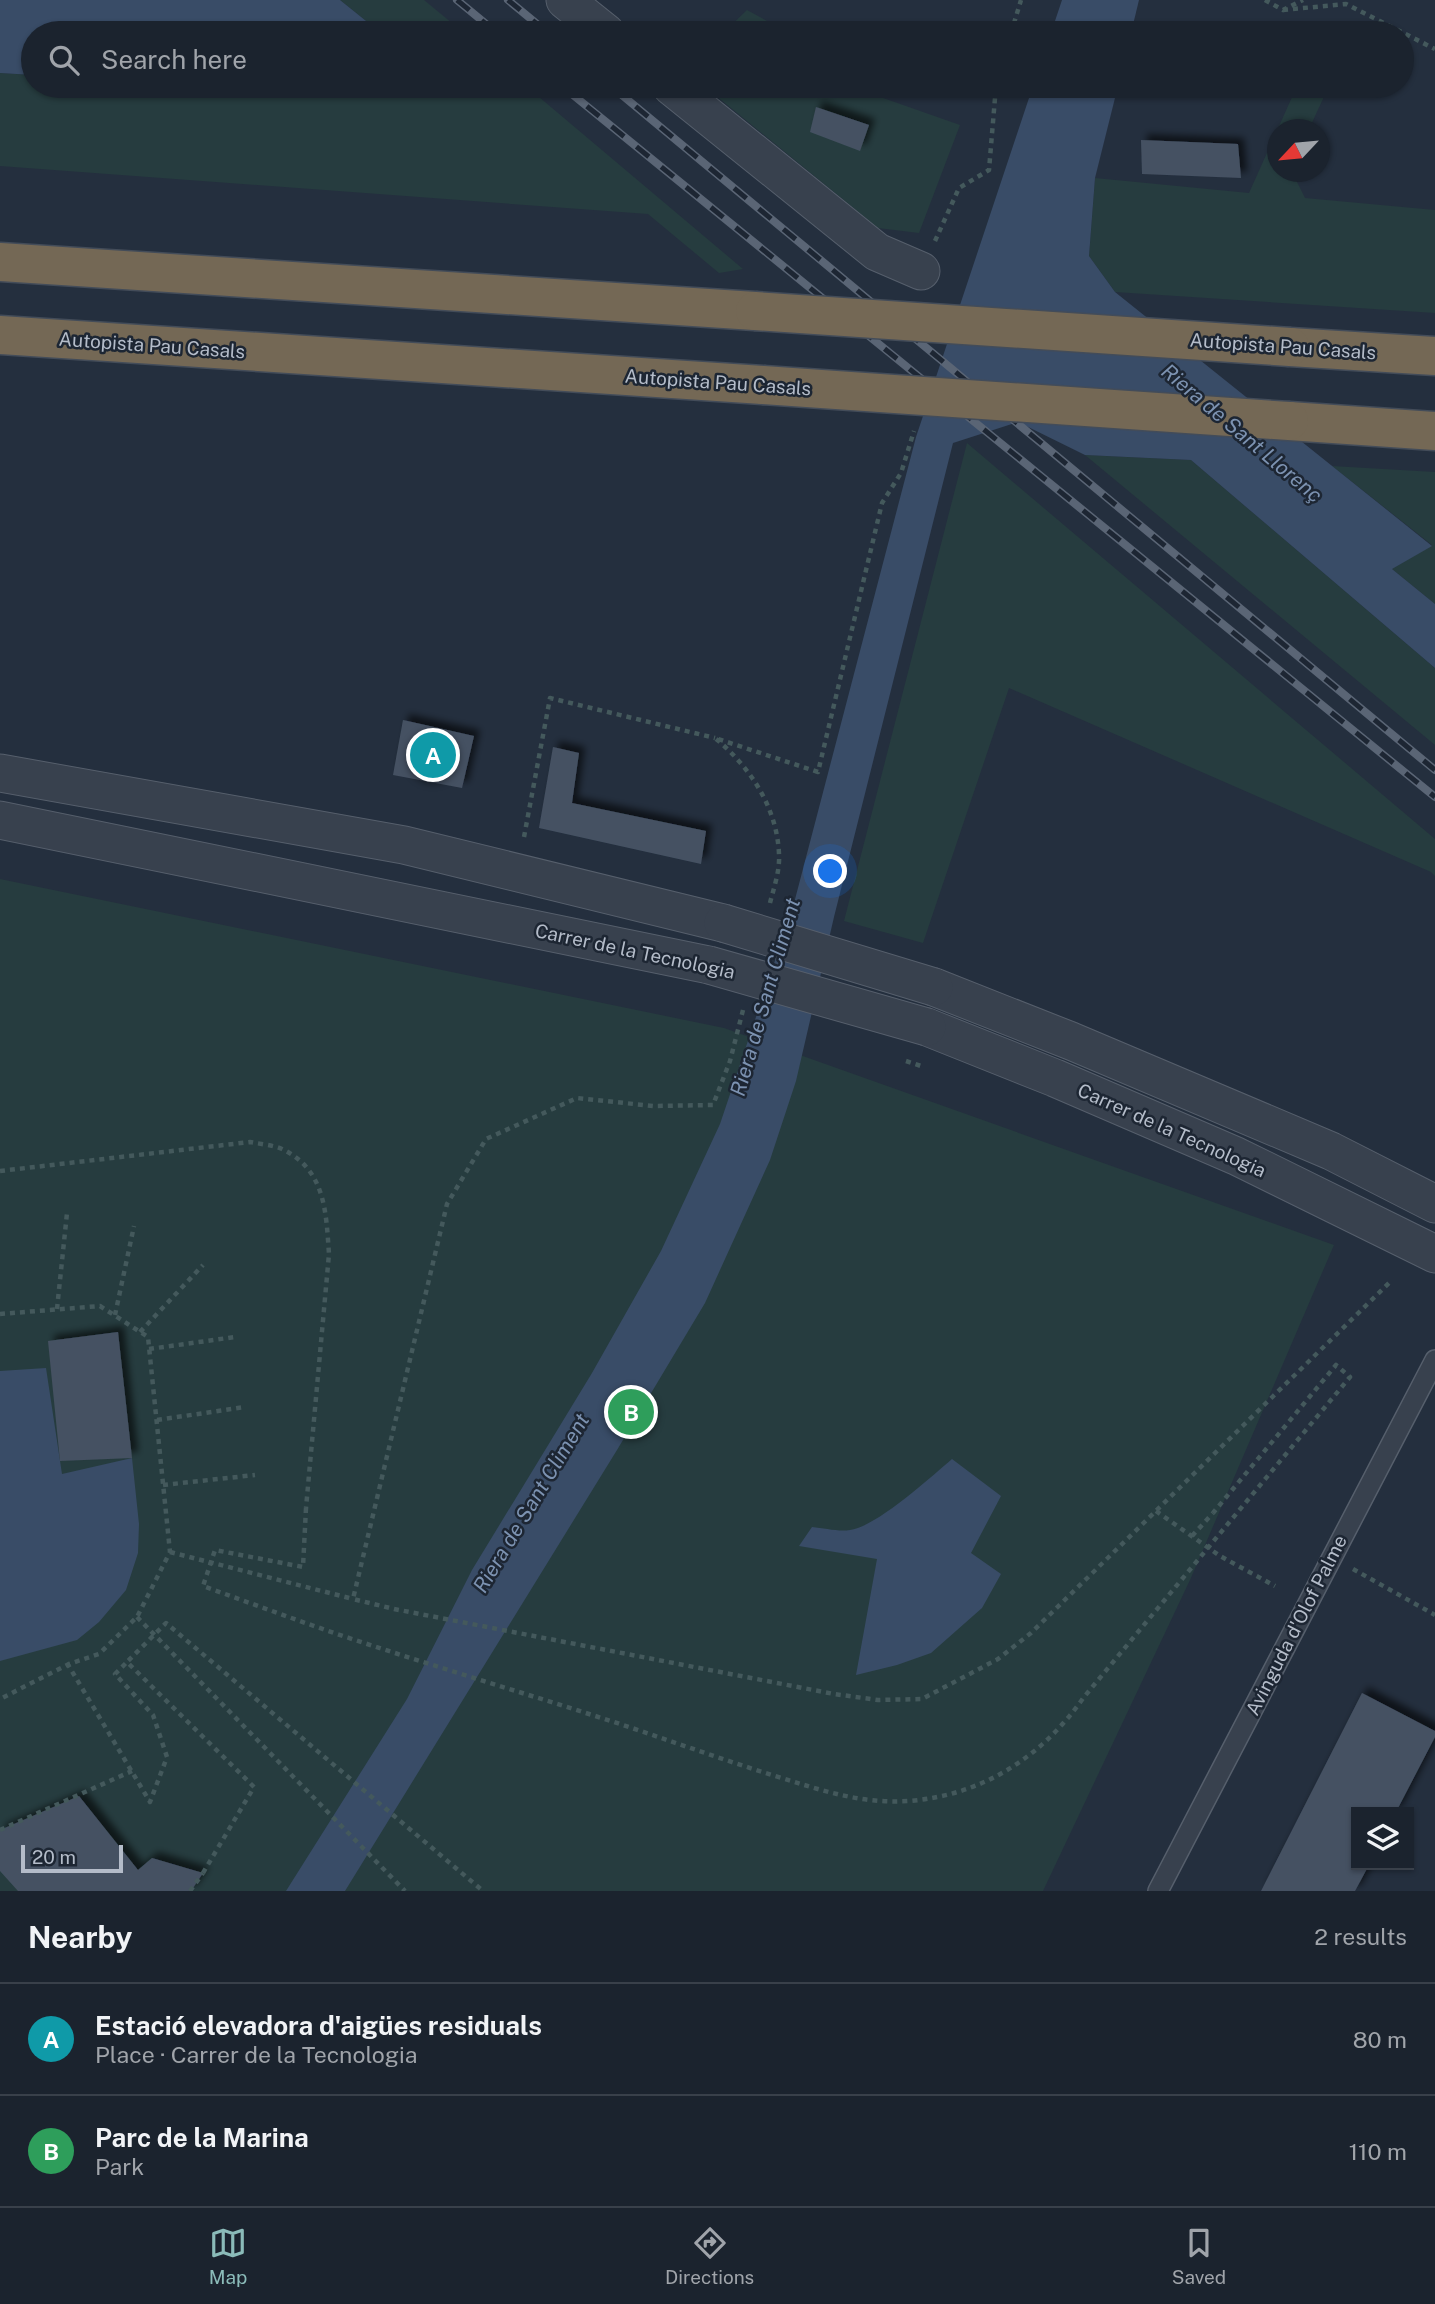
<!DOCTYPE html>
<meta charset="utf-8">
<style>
body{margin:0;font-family:"Public Sans",sans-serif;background:#242b36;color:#f1f3f6}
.controls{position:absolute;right:21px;bottom:21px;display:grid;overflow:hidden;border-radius:0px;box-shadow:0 2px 5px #0004}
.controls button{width:63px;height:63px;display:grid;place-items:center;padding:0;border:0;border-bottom:2px solid #39404a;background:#1b232e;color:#f1f3f6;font:35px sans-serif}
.compass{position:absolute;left:1267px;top:119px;width:63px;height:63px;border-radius:50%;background:#1b232e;box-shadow:0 2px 5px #0004;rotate:244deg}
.scale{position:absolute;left:21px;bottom:18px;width:102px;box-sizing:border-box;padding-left:7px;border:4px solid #b4bcc9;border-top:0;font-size:19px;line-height:24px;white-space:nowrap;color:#b4bcc9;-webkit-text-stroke:5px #1d2633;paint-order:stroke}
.you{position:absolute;left:831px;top:872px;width:24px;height:24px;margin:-18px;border:5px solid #fff;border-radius:50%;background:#1a73e8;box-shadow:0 0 0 10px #1a73e833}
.badge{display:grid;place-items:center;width:46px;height:46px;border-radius:50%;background:#8bbbb9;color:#fff;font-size:23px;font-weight:700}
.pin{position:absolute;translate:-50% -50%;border:4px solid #fff;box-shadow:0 2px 7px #0006}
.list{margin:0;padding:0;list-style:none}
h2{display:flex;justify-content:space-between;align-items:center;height:91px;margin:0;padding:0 28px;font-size:30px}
h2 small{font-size:23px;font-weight:400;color:#a0a4aa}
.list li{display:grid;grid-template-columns:46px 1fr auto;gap:21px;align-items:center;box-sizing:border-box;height:112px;padding:0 28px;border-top:2px solid #39404a}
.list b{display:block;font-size:26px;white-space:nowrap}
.list p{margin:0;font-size:23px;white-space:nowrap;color:#a0a4aa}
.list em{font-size:23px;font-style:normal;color:#a0a4aa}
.icon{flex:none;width:38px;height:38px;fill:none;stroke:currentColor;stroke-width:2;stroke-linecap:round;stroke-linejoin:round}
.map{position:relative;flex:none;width:1435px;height:1891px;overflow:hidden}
.search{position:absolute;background:#1b232e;box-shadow:0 2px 5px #0004;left:21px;right:21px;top:21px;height:77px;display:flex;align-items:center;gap:18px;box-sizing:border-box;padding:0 24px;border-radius:38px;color:#a0a4aa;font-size:26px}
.sheet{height:315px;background:#1b232e}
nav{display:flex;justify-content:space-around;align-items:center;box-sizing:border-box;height:98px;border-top:2px solid #39404a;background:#1b232e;font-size:19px;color:#a0a4aa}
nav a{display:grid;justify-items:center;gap:4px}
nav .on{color:#8bbbb9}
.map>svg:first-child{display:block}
.green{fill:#263c3f}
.water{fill:#394c67}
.building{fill:#455162;filter:url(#shadow)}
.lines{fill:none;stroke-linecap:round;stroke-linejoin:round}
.lane-casing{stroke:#565f6c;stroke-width:22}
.street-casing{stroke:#565f6c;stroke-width:39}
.highway-casing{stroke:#434c59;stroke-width:41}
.path{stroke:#44595c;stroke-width:4.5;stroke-dasharray:5 5;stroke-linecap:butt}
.lane{stroke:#38414e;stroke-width:19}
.street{stroke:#38414e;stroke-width:37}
.highway{stroke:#746855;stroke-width:38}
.rail-casing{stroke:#5a6575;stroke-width:8}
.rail{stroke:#1d2633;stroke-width:5;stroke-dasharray:16;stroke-linecap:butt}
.street-bridge-casing{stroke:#565f6c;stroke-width:39;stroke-linecap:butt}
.highway-bridge-casing{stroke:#434c59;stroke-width:41;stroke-linecap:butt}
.path-bridge{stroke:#44595c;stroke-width:4.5;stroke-dasharray:5 5;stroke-linecap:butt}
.street-bridge{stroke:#38414e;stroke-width:37}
.highway-bridge{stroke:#746855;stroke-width:38}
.labels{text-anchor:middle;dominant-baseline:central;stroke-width:5;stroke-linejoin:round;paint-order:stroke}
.street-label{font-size:19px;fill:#b4bcc9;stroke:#1d2633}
.water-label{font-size:21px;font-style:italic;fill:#7c92b1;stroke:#1d2633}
</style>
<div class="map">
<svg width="1435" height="1891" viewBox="0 0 1435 1891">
<defs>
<filter id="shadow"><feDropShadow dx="6" dy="-6" stdDeviation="3.5" flood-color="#0009"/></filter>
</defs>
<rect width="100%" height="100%" fill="#242f3e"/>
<!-- green -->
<g class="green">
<polygon points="340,0 424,0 464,33 381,33"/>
<polygon points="747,10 767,21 768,33 723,33"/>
<polygon points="0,73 33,75 33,86 526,86 743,269 719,273 648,214 0,166"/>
<polygon points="704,86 849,86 960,125 919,233 878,228"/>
<polygon points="1297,86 1329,86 1309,129 1278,130 1278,172 1292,172 1305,198 1435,210 1435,313 1115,292 1089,256 1095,178 1249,193"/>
<polygon points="967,443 1435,839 1435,876 1431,872 1009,688 923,943 844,921"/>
<polygon points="1085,455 1191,460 1435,668 1435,745"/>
<polygon points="1332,466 1435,472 1435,604 1392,569 1432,545"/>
<polygon points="0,879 724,1028 1334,1245 1190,1580 1043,1891 0,1891"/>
</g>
<!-- water -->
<g class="water">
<polygon points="0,0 340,0 381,33 33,33 33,75 0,73"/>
<polygon points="1062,0 1139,0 1131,33 1051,33"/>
<polygon points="1033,86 1118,86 1095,178 1089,256 1115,292 1432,546 1392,569 1435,604 1435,668 1191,460 1085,455 1018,422 953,443 834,917 796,1081 770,1160 705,1303 617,1450 345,1891 286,1891 407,1699 472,1570 592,1373 661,1251 720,1124 793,907 916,437"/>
<polygon points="46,1368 62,1474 132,1458 139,1524 138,1553 126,1590 99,1622 77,1640 0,1661 0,1371"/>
<path d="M952,1459L1001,1496L971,1553L1001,1574L982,1608L931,1653L897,1665L856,1675L877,1559L799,1546L812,1527C824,1528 839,1532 850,1530C876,1527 931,1477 952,1459Z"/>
</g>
<!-- building -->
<g class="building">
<polygon points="816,107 869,125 860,151 810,132"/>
<polygon points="1141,140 1238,144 1241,178 1142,174"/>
<polygon points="403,720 474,736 462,788 393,775"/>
<polygon points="553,747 579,753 572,803 706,831 701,864 539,828"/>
<polygon points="118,1332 132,1458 60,1461 48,1341"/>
<polygon points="1362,1693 1435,1731 1435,1737 1396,1812 1356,1812 1356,1865 1369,1865 1355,1891 1261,1891"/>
<polygon points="79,1796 138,1870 152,1858 203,1873 191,1891 18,1891 0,1871 0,1830"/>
</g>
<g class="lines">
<defs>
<polyline id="lane" points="1158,1891 1435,1360"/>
<g id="street">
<polyline points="565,0 606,33"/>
<polyline points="671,86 877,252 921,271"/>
<polyline points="0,773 404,845 723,923"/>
<polyline points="0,820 709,965"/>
<polyline points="934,987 1071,1041 1331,1151 1435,1204"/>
<polyline points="927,1027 1055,1078 1236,1156 1435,1254"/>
</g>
<g id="highway">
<polyline points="0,262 755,311"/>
<polyline points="0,335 763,385"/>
<polyline points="1290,347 1435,356"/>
<polyline points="1289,421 1435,431"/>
</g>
</defs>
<!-- lane casing -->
<use href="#lane" class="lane-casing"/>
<!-- street casing -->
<use href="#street" class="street-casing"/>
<!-- highway casing -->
<use href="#highway" class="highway-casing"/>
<!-- path -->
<g class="path">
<polyline points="1265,0 1283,10 1303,0"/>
<polyline points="1283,10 1346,4 1435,49"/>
<polyline points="1011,33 1021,0"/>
<polyline points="935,241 959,188 989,170 996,86"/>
<polyline points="524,837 550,698 715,738"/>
<path d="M770,903C774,887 780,871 779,854C777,807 750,767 715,738L818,772L882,503L901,473L914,431"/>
<polyline points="743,1010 730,1061 713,1105 653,1106 577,1098 486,1139 447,1204 353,1599 394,1609 834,1694 878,1700 922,1699 998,1659 1031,1633 1392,1280"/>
<polyline points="906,1061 924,1067"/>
<path d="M0,1171L250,1142C260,1144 273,1145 282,1149C326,1170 326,1213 329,1254L306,1508"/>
<polyline points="57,1309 67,1213"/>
<polyline points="0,1314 100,1306 148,1337 170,1552 137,1617 99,1654 69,1664 0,1699"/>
<polyline points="115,1315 134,1226"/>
<polyline points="140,1332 203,1265"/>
<polyline points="149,1349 235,1337"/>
<polyline points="157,1420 245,1407"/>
<polyline points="163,1485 255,1475"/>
<polyline points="1156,1511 1220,1556 1275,1586"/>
<polyline points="1192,1536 1213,1513"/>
<polyline points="170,1552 353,1599"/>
<polyline points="1353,1569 1435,1615"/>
<polyline points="137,1617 405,1891"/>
<polyline points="67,1663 150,1802 167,1757 153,1715 115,1674 127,1662"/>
<polyline points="0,1830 132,1771"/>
<polyline points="190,1891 203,1873"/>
</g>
<!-- lane -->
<use href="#lane" class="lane"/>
<!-- street -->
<use href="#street" class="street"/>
<!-- highway -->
<use href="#highway" class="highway"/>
<defs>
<g id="rail">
<polyline points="457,0 497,33"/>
<polyline points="508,0 548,33"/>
<polyline points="562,86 1435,797"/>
<polyline points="611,86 1435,770"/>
</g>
</defs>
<!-- rail casing -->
<use href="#rail" class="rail-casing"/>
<!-- rail -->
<use href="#rail" class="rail"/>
<defs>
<g id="street-bridge">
<polyline points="723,923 934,987"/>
<polyline points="709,965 927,1027"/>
</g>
<g id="highway-bridge">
<polyline points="755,311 1290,347"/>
<polyline points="763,385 1289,421"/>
</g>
</defs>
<!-- street-bridge casing -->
<use href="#street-bridge" class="street-bridge-casing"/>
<!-- highway-bridge casing -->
<use href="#highway-bridge" class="highway-bridge-casing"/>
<!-- path-bridge -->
<g class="path-bridge">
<path d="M306,1508L303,1567L215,1550L203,1586C250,1603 296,1620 343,1636C433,1666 524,1693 614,1722C668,1740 721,1759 775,1776C821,1790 859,1804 909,1801C983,1795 1042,1757 1084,1697L1350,1377L1336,1365L1213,1513"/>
<polyline points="203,1873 254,1787 127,1662 166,1623 483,1891"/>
</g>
<!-- street-bridge -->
<use href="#street-bridge" class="street-bridge"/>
<!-- highway-bridge -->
<use href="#highway-bridge" class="highway-bridge"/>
</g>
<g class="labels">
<!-- street labels -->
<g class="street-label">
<text transform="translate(152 345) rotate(4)">Autopista Pau Casals</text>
<text transform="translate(1283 346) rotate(4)">Autopista Pau Casals</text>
<text transform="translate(718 382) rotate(4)">Autopista Pau Casals</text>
<text transform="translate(635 951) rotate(12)">Carrer de la Tecnologia</text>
<text transform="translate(1172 1130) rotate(24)">Carrer de la Tecnologia</text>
<text transform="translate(1296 1625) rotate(-63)">Avinguda d'Olof Palme</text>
</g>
<!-- water labels -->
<g class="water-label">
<text transform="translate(1242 433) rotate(40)">Riera de Sant Llorenç</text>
<text transform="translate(765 997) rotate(-74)">Riera de Sant Climent</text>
<text transform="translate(531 1503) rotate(-59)">Riera de Sant Climent</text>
</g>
</g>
</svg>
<div class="controls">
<button><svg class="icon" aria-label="layers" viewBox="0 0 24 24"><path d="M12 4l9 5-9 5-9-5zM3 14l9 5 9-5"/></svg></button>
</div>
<svg class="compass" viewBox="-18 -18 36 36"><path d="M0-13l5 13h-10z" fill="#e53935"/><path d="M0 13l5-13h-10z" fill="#a0a4aa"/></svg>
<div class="scale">20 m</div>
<div class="you"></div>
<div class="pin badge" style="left:433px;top:755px;background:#0f9aa8">A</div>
<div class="pin badge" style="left:631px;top:1412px;background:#2e9e5b">B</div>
<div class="search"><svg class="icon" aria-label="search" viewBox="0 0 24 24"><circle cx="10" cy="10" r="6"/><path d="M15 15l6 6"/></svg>Search here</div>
</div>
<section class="sheet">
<h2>Nearby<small>2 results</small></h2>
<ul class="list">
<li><span class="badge" style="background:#0f9aa8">A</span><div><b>Estació elevadora d'aigües residuals</b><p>Place · Carrer de la Tecnologia</p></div><em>80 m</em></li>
<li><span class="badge" style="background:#2e9e5b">B</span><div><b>Parc de la Marina</b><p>Park</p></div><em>110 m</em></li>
</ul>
</section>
<nav>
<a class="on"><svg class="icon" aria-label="map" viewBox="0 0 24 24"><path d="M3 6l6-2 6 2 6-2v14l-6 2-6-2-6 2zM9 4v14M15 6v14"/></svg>Map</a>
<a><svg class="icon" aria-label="directions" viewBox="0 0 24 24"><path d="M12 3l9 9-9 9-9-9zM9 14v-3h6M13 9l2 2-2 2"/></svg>Directions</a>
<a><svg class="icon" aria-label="saved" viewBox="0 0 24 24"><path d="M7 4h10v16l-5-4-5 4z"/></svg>Saved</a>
</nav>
